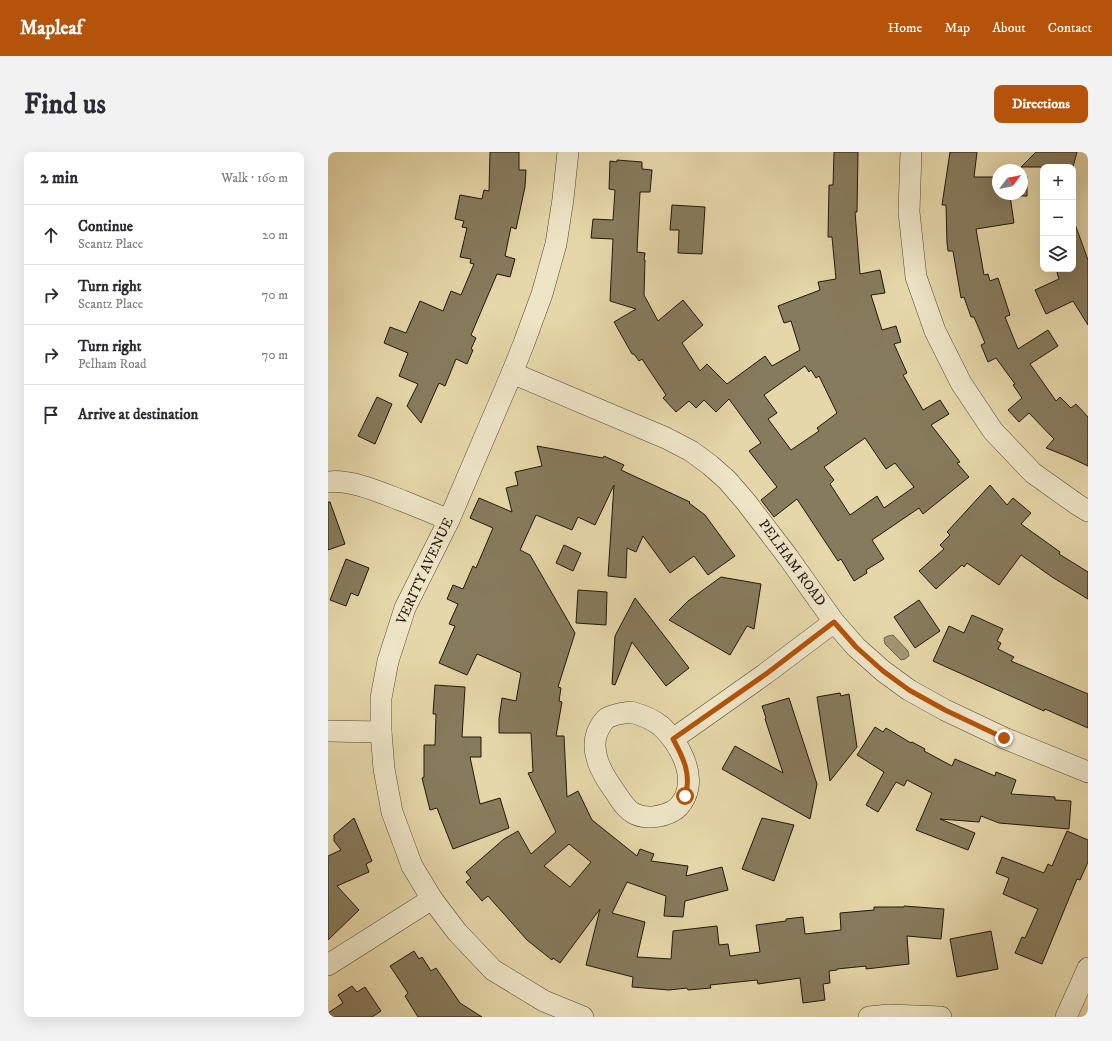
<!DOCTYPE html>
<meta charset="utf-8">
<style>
body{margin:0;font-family:"IM FELL DW Pica",serif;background:#f2f2f3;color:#2b2b33}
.controls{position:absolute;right:12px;top:12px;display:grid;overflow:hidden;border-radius:8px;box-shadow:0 4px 16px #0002}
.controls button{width:36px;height:36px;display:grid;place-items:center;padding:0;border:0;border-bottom:1px solid #e1e1e2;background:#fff;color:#2b2b33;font:20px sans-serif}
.compass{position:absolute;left:664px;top:12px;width:36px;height:36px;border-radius:50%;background:#fff;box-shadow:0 4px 16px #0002;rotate:58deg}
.stop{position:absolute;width:12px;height:12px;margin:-9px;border:3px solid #b45309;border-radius:50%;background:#fff}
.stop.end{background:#b45309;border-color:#fff;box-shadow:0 1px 4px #0008}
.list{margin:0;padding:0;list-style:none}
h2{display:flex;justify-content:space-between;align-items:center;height:52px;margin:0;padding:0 16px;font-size:17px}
h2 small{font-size:13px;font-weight:400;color:#7c7c81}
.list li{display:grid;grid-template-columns:26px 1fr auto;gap:12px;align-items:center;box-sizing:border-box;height:60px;padding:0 16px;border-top:1px solid #e1e1e2}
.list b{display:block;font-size:15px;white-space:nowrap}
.list p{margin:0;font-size:13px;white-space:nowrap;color:#7c7c81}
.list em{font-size:13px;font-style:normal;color:#7c7c81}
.icon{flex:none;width:22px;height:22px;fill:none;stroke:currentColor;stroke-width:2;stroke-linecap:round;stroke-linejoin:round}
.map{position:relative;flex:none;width:760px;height:865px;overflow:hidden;border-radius:8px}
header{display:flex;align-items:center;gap:24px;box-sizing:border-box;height:56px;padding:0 20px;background:#b45309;color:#fff}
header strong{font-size:19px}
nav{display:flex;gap:22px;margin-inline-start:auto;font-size:14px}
.intro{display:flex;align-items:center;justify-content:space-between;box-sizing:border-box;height:96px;padding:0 24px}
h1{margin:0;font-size:28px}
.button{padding:10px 18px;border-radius:8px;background:#b45309;color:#fff;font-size:14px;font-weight:700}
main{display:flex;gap:24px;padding:0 24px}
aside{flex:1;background:#fff;border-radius:8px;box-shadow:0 4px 16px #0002}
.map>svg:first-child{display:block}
.water{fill:#a39673;stroke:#6f6349}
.building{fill:#877b5d;stroke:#22170a;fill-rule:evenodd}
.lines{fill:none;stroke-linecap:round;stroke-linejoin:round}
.street-casing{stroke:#534732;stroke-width:22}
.street{stroke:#eee5c7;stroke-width:21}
.route{stroke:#b45309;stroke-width:5}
.labels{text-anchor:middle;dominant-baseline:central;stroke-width:3;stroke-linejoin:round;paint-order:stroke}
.street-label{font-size:14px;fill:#22170a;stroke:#eee5c7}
</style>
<header>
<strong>Mapleaf</strong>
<nav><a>Home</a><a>Map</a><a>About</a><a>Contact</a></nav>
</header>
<div class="intro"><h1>Find us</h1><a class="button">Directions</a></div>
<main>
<aside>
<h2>2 min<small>Walk · 160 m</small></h2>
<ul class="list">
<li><svg class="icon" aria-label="ahead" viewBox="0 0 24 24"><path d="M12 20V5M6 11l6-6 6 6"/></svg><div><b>Continue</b><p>Scantz Place</p></div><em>20 m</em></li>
<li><svg class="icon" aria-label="right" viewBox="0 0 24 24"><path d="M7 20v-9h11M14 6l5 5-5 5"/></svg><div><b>Turn right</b><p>Scantz Place</p></div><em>70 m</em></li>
<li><svg class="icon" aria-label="right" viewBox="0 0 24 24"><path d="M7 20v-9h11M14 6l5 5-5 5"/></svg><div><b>Turn right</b><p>Pelham Road</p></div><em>70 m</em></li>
<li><svg class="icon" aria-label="arrive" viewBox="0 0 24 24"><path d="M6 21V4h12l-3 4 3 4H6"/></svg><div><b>Arrive at destination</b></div></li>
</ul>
</aside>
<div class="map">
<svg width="760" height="865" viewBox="0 0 760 865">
<rect width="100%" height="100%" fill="#e5d7a9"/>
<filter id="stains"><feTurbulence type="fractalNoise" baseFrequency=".005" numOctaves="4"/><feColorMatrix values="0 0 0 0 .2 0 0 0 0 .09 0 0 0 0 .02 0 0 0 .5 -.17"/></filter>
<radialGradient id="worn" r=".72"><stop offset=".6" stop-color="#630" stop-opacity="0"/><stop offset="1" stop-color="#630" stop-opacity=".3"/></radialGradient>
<!-- water -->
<polygon class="water" points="565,483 580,499 581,504 577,507 573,508 557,492 556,486 560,484"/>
<!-- building -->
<g class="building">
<polygon points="162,0 191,0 191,18 198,18 197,35 188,77 183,75 177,104 187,107 182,125 169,122 143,183 148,186 143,197 145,198 139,212 128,207 117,234 111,231 93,271 79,254 90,232 71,224 80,201 56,191 62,175 78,181 92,149 115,159 123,139 133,143 146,112 142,111 143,107 132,105 139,76 134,75 136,69 127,67 132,43 154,47 156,38 161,39"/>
<path d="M506,0H530L529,60H527L532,122L552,118L557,141L543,143L554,178L568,174L573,190L566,192L579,221L575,223L595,258L612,248L621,262L603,273L632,310L629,311L641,325L595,362L591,356L544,388L556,407L538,418L539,421L526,429L513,407L510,409L469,347L446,365L433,348L449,335L421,299L433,291L401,247L388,260L376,248L368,256L361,249L348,260L335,246L338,243L314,207L311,209L306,202H304L286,170L308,157L282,149L285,87L263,86L265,67L285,68L287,38L281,37L282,9L289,10V8L314,10V17L324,18L322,40H312L309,100L317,101L316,108H317L316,143L330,169L355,148L375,173L354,191L372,219L379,212L399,232L437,204L444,214L472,198L463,169L456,171L450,154L492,138L490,130L508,127L504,85H500L501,33H505ZM477,214L481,220L483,218L488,226L491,224L509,261L489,276L491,279L463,298L440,267L449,261L436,243ZM537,286L558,317L567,311L586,335L556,356L549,344L522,363L502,332L506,328L496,315Z"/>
<polygon points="622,0 649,0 646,25 670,25 670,42 694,42 694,24 699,24 699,44 682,44 686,71 648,77 656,123 660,122 662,129 670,126 682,163 677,165 690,197 720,178 730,194 702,212 728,249 732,245 743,256 748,252 760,265 760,314 741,305 718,296 726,287 701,261 691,270 680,258 694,246 685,233 687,232 668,206 660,210 653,193 657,191 646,165 643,165 636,145 633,146 625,99 620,99 619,91 618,53 614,53"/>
<polygon points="708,0 749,0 745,15 693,15"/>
<polygon points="344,53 377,55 374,102 350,101 351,78 342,78"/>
<polygon points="745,72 747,72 760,108 760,173 745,149 718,162 707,138 731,127 728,117 745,117"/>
<polygon points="49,245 64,252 47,292 30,284"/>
<path d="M209,294L275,306L276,304L296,313L293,318L362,350L361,351L377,363L407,404L380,423L366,404L342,421L315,384L308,400L299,396L298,426L280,424L286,333L267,373L250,365L244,378L208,363L192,398L202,403L247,481L230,535L233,536L231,549L234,550L228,584H236L239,645L250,639L264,668L309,704L312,697L326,702L323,709L360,714L358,724L394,715L400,738L357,749L355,765L336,764L338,744L299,730L284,761L317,770L309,805L343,807L345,779L389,774L391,793L400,792L402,804L432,800L428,773L458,769V767L475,765L477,782L513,778L512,761L546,758V755H576V754L616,757L613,787L579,784L581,812L538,817V814L509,817V818L501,819L502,831L495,832L497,848L475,851L472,826L430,832L429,828L382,833L383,836L360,838L359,836L341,838L304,835L305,825L258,813L272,757L232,811L225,806L224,808L199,788L160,744L154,749L138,730L143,726L138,720L176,687L190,679L203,702L228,680L200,621L205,620L203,581H171V567L174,546L188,549L193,521L149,502L139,523L111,511L127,474L121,472L130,452L119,447L125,433L135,437L145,414L148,416L165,376L142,366L151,346L184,360L178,336L190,333L187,320L214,314ZM241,692L263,710L242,735L216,714Z"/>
<polygon points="662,333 679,353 685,346 703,361 693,372 732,400 731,402 760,420 760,447 724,425 693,403 671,433 639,411 636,415 634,413 608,437 591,419 616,397 612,393 622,383 619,380"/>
<polygon points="0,350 2,350 17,392 0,398"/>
<polygon points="236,393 253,401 245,419 228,411"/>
<polygon points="18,407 41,416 30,444 23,441 18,454 2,448"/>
<polygon points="393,425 433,432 426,477 419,474 402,503 341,468 360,449"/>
<polygon points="250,438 279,440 278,473 248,471"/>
<polygon points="307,446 361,516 338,534 304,490 287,533 284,532 287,484"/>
<polygon points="591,448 612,479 587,496 566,465"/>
<polygon points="644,463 675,477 669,489 673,491 670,497 686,505 683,509 760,542 760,576 717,557 716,559 605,509 621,474 636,481"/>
<polygon points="107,533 137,535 134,585 153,585 153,605 142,605 152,652 172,646 181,676 125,697 109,656 102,658 94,626 96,625 96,593 107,593 108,562 105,562"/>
<polygon points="512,541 513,544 521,542 529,595 502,629 489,545"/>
<polygon points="461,546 489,632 482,667 394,617 407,594 455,621 437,567 438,566 434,554"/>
<polygon points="547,575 555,580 558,576 583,591 584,590 597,597 596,599 624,614 627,607 667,624 668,620 688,628 683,642 727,645 727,648 743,649 741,677 671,671 653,664 651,670 612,667 647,681 640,698 588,678 604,641 579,628 576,634 568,630 550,660 538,653 556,620 529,603"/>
<polygon points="26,666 44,709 38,712 41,720 9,734 31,758 0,788 0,704 13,698 6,689 6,683"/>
<polygon points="434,666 466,673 446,729 414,717"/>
<polygon points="739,679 760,688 760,710 752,728 749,727 714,812 687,801 694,785 697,786 710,757 675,742 681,726 668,721 674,705 716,721 720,712 724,714"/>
<polygon points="663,779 670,817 629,825 622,787"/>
<polygon points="86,799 91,807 94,805 103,819 108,816 132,851 154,865 90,865 77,844 80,841 62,814"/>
<polygon points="24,834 29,840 37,835 53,859 44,865 0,865 0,861 15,851 10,843"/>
</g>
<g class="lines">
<defs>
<g id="street">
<polyline points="240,0 235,47 228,92 214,142 196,191 184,221 121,368 77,456 60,509 53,546 53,580 56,617 64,660 84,714 104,747 129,780 165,818 216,849 255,865"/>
<polyline points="583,0 581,60 588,125 607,179 633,231 665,279 705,321 750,353 760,359"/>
<polyline points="184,221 338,286 363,299 382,313 399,328 418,350 460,405 506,470 528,495 555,519 581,538 617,558 676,586 760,620"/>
<path d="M0,330C23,327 54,341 75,349C90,355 105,361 121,368"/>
<path d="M303,560C314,563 324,567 333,574C351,591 368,621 357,645C354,651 351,656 345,659C334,665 317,668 305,661C296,656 291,645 285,637C274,621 262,601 269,581C271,576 274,570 279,566C286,562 295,561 303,560Z"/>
<polyline points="0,579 53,580"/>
<polyline points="345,587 437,522 506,470"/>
<polyline points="0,813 104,747"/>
<polyline points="541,865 561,863 613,865"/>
<polyline points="738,865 760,816"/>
</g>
</defs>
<!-- street casing -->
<use href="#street" class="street-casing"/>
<!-- street -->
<use href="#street" class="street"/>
</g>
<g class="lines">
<!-- route -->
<path class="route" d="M357,644C364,623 355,605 345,587L438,522L506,470L528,495L555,519L581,538L617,558L676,586"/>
</g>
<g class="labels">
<!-- street labels -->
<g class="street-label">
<text transform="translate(464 411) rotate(54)">PELHAM ROAD</text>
<text transform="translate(97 419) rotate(-65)">VERITY AVENUE</text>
</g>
</g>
<rect width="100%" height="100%" filter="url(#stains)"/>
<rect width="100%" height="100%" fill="url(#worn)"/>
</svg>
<div class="controls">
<button>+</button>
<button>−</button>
<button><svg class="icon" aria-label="layers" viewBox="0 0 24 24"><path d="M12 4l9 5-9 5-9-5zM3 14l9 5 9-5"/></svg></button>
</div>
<svg class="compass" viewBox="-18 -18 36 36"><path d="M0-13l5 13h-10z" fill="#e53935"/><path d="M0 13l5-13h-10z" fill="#7c7c81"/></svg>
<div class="stop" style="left:357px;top:644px"></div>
<div class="stop end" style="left:676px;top:586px"></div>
</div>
</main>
